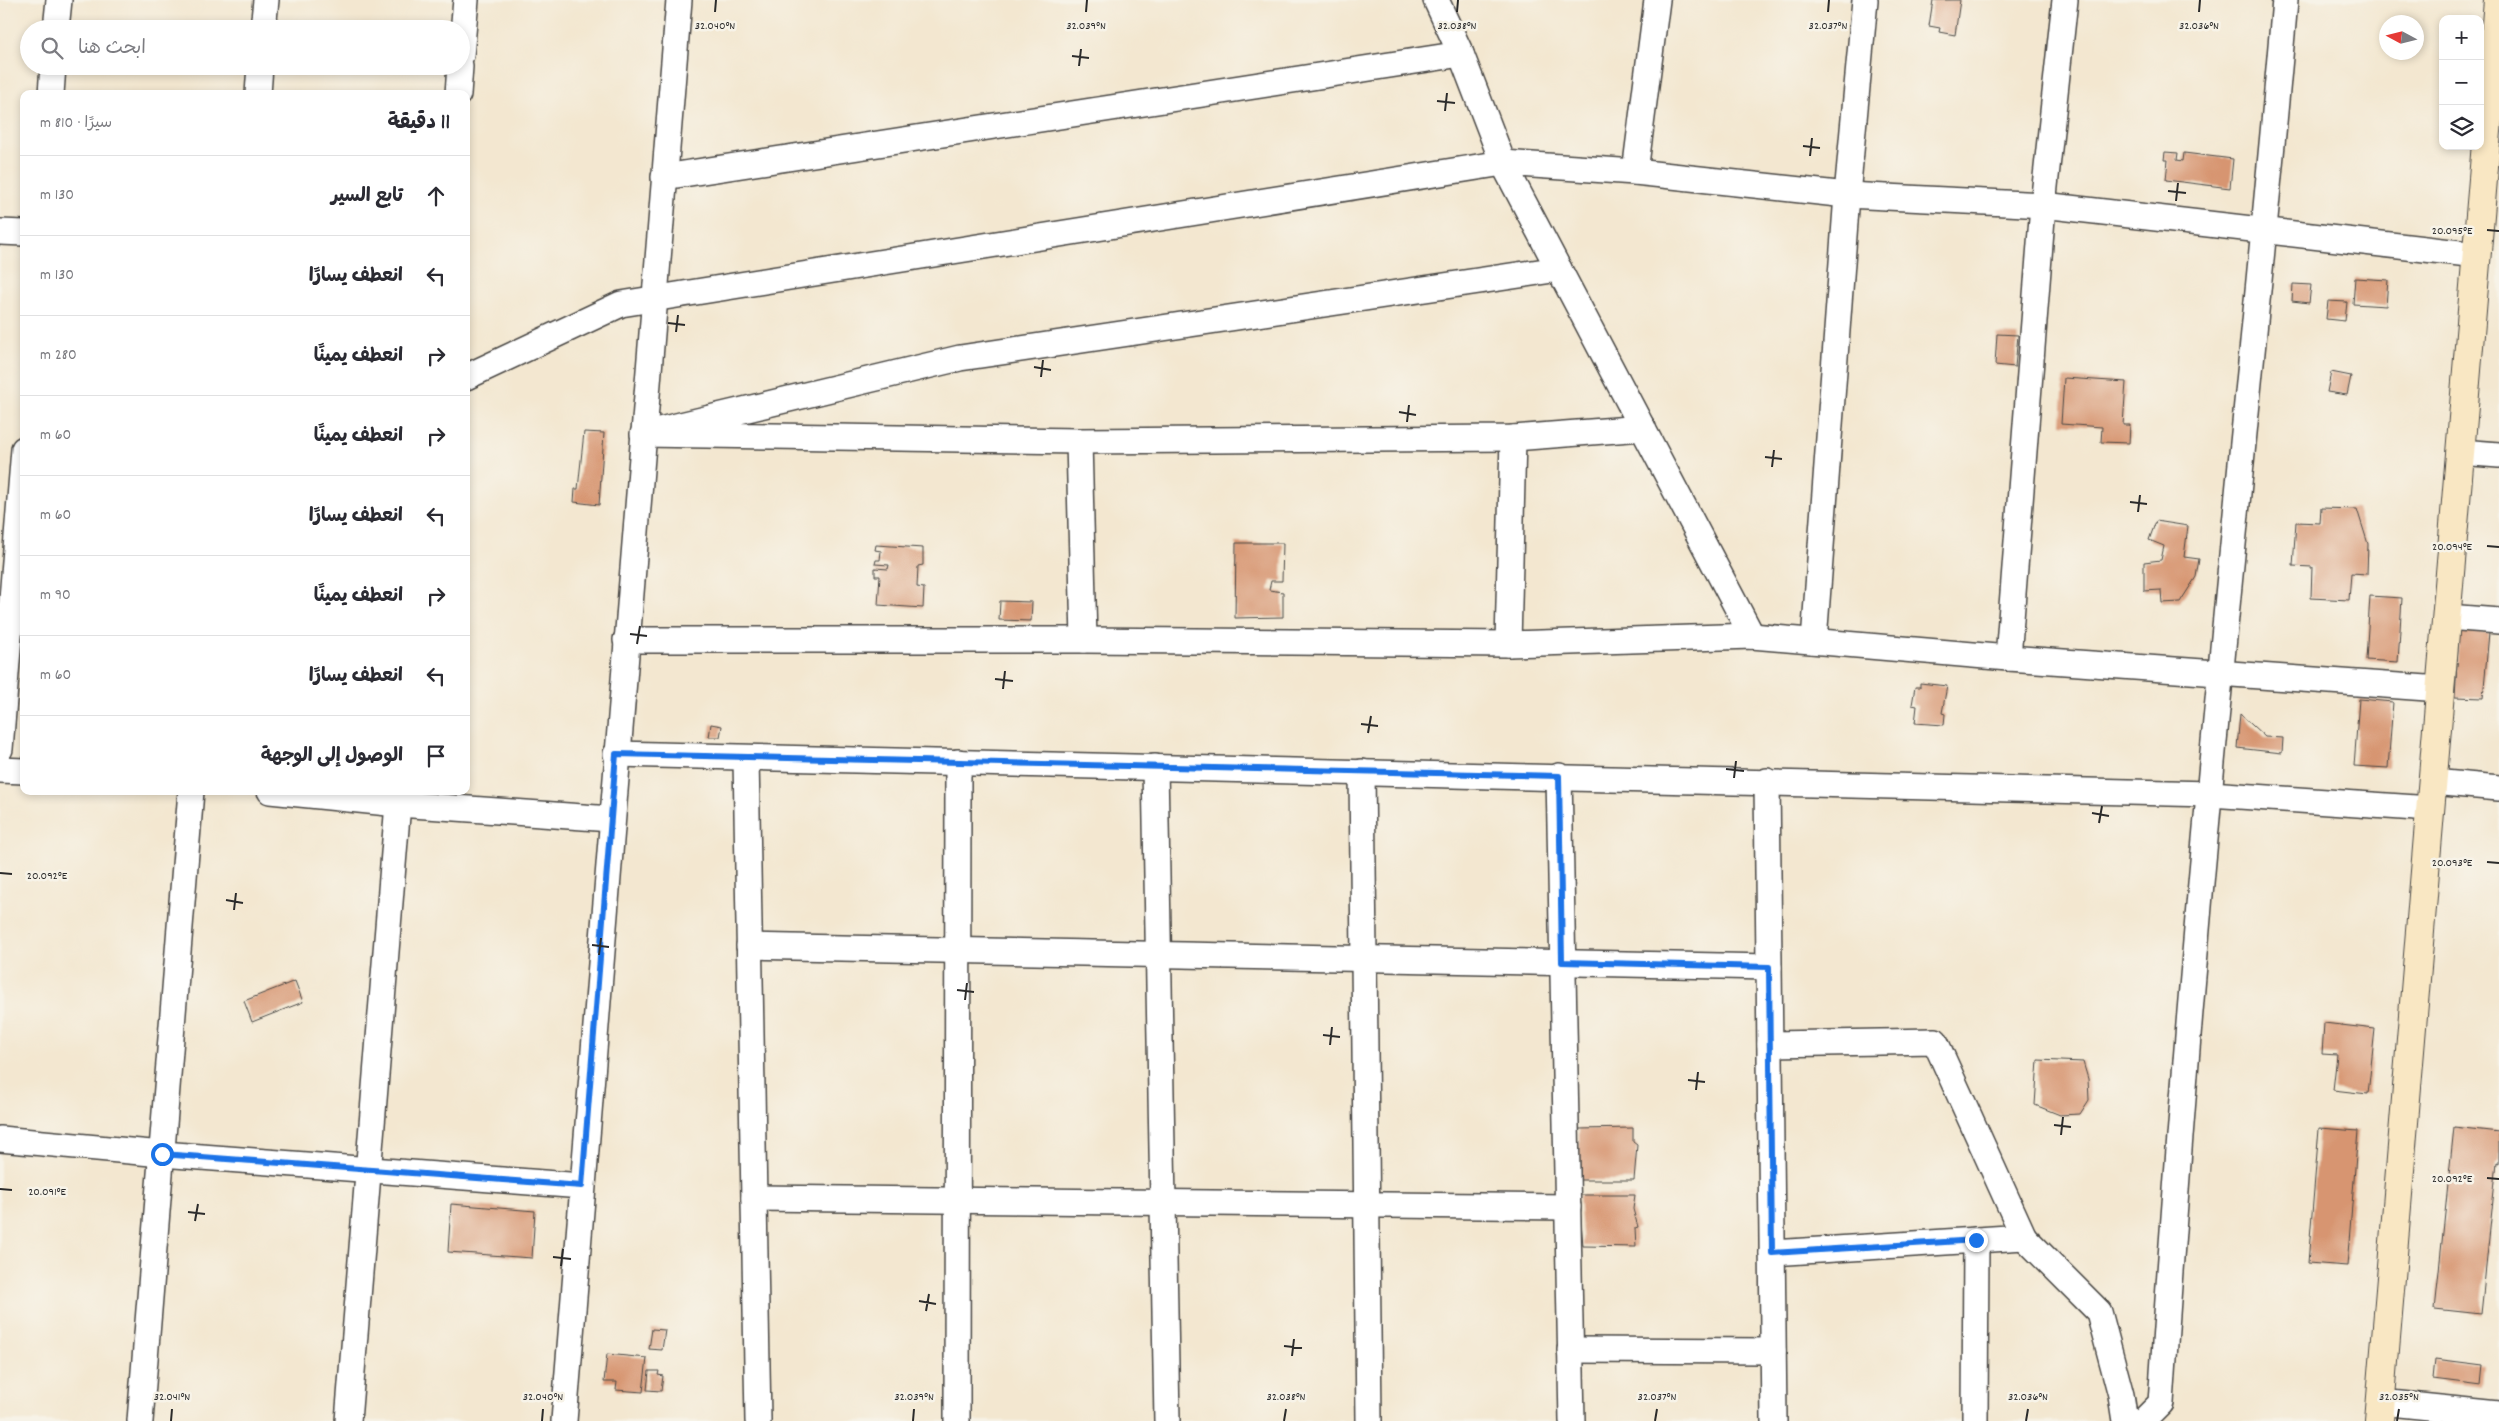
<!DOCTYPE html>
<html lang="ar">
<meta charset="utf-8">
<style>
body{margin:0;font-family:Dekko,"Playpen Sans Arabic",sans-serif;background:#f2f2f3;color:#2b2b33;direction:rtl}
.controls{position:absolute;right:15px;top:15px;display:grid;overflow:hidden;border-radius:10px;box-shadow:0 2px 8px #0003}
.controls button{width:45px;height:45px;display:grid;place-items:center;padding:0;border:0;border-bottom:1px solid #e1e1e2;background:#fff;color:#2b2b33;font:25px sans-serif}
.compass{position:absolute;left:2379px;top:15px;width:45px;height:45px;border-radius:50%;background:#fff;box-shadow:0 2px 8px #0003;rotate:277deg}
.stop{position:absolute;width:15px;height:15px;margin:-11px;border:4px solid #1a73e8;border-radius:50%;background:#fff}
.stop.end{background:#1a73e8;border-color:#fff;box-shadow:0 1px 5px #0008}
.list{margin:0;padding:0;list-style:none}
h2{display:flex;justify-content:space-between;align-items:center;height:65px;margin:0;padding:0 20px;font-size:21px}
h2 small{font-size:16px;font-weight:400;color:#7c7c81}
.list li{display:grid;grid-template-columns:32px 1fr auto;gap:15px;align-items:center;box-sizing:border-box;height:80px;padding:0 20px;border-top:1px solid #e1e1e2}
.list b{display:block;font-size:19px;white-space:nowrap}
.list em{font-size:16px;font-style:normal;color:#7c7c81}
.icon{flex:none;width:28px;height:28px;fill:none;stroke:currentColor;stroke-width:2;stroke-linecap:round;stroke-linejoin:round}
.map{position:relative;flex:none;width:2499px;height:1421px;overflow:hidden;direction:ltr}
.search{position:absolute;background:#fff;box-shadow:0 2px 8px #0003;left:20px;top:20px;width:450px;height:55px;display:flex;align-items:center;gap:12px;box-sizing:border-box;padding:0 18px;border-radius:28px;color:#7c7c81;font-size:19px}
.panel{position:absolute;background:#fff;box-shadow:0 2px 8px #0003;left:20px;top:90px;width:450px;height:705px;border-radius:10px;direction:rtl}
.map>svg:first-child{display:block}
.building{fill:#d79571}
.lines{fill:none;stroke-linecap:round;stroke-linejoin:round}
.street-casing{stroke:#494744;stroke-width:28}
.secondary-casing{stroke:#494744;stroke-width:30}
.street{stroke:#fff;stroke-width:25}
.secondary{stroke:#f9e7c3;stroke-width:28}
.route{stroke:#1a73e8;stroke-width:6}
.ticks{fill:none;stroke:#2b2b2b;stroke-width:2}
.ticks-label{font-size:12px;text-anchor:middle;fill:#2b2b2b;stroke:#f7f3e8;stroke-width:5;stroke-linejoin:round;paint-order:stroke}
</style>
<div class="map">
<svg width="2499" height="1421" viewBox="0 0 2499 1421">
<rect width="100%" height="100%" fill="#f7f3e8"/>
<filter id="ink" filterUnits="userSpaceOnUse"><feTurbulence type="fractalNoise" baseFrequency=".02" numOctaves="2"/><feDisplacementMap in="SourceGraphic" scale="10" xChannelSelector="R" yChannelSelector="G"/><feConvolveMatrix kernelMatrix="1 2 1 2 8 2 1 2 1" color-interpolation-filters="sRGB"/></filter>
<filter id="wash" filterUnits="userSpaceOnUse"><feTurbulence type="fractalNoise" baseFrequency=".0096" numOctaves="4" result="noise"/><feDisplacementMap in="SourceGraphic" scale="20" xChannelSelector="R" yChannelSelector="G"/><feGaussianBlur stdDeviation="1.12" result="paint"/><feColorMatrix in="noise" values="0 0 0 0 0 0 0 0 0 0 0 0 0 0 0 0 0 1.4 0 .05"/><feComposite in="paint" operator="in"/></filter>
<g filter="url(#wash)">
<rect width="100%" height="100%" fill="#f3e7d0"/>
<g id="blocks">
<!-- building -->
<g class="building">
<polygon points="1933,0 1960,0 1955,35 1939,32 1940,28 1929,26"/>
<polygon points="2165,152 2178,153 2177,160 2183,161 2184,153 2233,159 2230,188 2166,180 2168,160 2164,160"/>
<polygon points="2355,278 2388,280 2386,306 2353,304"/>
<polygon points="2293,284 2311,285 2309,303 2292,301"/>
<polygon points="2328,301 2347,302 2345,321 2326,319"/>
<polygon points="1997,334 2018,335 2015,367 1995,365"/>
<polygon points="2331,372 2351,376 2347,395 2327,392"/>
<polygon points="2064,378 2126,382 2123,425 2130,425 2129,443 2101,442 2102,427 2061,424"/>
<polygon points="584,432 604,433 599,505 574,502 575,489 578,489"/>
<polygon points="2321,508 2357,509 2368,544 2367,574 2351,573 2349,600 2311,598 2312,567 2293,566 2296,522 2320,523"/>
<polygon points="2156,521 2188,526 2184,557 2199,559 2196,577 2180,602 2162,603 2161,590 2144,591 2144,562 2161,560 2164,546 2149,540"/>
<polygon points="1236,543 1283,543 1282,581 1271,581 1269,590 1283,592 1283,617 1235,618"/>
<polygon points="876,545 923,548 923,565 918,566 917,587 924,588 923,608 878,605 880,576 875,576 875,568 888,569 889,565 875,564 876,560 880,560 881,551 875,550"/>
<polygon points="2370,596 2402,598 2398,662 2366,660"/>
<polygon points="1000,601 1032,602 1031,621 999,620"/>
<polygon points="2459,629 2489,633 2483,698 2455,697"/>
<polygon points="1920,683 1947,686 1942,713 1945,714 1944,725 1915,723 1917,706 1912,705 1915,687 1920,687"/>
<polygon points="2359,699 2393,702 2388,768 2354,766"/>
<polygon points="2240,714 2265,737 2283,738 2282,753 2237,748"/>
<polygon points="711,724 722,726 720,737 709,737"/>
<polygon points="295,981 303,1002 252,1022 244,1001"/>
<polygon points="2324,1023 2375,1029 2368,1094 2333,1090 2337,1055 2322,1054"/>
<polygon points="2038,1060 2083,1062 2088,1079 2089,1100 2080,1114 2060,1115 2035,1105"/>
<polygon points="2454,1127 2499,1132 2499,1163 2497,1162 2481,1314 2435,1309"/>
<polygon points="1633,1128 1633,1142 1637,1145 1634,1180 1580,1180 1579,1129"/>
<polygon points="2319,1128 2358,1131 2347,1266 2308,1263"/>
<polygon points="1579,1195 1635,1195 1633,1209 1638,1227 1635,1228 1636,1247 1583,1246"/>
<polygon points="451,1204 535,1211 532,1258 448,1252"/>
<polygon points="652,1329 665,1330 662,1350 649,1349"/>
<polygon points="607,1354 647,1358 643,1392 616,1390 617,1382 604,1382"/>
<polygon points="2435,1359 2483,1365 2481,1385 2433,1379"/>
<polygon points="649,1371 659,1371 658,1375 663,1376 661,1391 647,1390"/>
</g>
</g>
</g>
<g filter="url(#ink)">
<use href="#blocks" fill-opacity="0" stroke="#494744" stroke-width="1"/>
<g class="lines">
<defs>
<g id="street">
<polyline points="1436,0 1461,54 1503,163 1752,636"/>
<polyline points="56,29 59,0"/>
<polyline points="263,29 266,0"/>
<polyline points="461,55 466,0"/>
<polyline points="51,94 53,66"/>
<polyline points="258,94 260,66"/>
<polyline points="458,94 460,66"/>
<polyline points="1635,172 1657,0"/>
<polyline points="664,177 1461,54"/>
<polyline points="0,232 24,233"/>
<polyline points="1559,269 960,358 643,434 1079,441 1513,438 1643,428"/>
<polyline points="466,377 621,304 1503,163 1635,172 1847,195 2043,205 2477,255"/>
<polyline points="1079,441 1084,640"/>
<polyline points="2460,452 2499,455"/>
<polyline points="2447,617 2499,621"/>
<polyline points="626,640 1084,640 1508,644 1752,636 2008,658 2441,689"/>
<polyline points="1814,641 1847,195 1865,0"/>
<polyline points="1508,644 1513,438"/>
<polyline points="2008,658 2043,205 2065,0"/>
<polyline points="0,749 24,449"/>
<polyline points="616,754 2210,794 2431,809"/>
<polyline points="746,758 758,1421"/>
<polyline points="1155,767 1167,1421"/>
<polyline points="0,770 24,771"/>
<polyline points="1362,772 1369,1421"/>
<polyline points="1559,776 1572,1421"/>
<polyline points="1767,781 1774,1421"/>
<polyline points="2433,782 2499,788"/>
<polyline points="270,791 398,804 611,819"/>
<polyline points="749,946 1769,967"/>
<polyline points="1770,1044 1935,1041 2024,1237 1772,1253"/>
<polyline points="0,1139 162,1154 582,1186"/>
<polyline points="754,1198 1568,1207"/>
<polyline points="2024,1237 2099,1312 2121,1395 2125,1421"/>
<polyline points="1570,1350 1773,1351"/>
<polyline points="2380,1402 2499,1414"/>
<polyline points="140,1421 191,791"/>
<polyline points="348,1421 399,791"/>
<polyline points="564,1421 679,0"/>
<polyline points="957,1421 958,762"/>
<polyline points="1975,1421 1976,1240"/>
<path d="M2143,1421L2161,1403C2177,1158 2197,913 2221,669C2242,446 2266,223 2285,0"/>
</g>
<polyline id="secondary" points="2379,1421 2498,0"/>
</defs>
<!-- street casing -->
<use href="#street" class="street-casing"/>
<!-- secondary casing -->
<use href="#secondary" class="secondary-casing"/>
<!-- street -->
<use href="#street" class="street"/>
<!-- secondary -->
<use href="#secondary" class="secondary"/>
</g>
</g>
<g class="lines" filter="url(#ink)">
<!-- route -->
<polyline class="route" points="162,1154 582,1186 616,754 1559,776 1562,962 1769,967 1772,1253 1976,1240"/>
</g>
<!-- ticks -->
<path class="ticks" d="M715,12L716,0M1086,12L1087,0M1457,12L1458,0M1828,12L1829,0M2199,12L2200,0M1072,56L1089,58M1079,66L1081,49M1437,101L1455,103M1445,111L1447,93M1803,146L1820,148M1810,156L1812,138M2168,191L2186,193M2176,201L2178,183M2487,230L2499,231M668,323L685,325M676,332L678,315M1034,367L1051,370M1041,377L1043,360M1399,412L1416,415M1407,422L1409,405M1765,457L1782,459M1772,467L1774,450M2130,502L2147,504M2138,512L2140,495M2487,546L2499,547M630,634L647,636M637,644L640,626M995,679L1013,681M1003,689L1005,671M1361,724L1378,726M1368,733L1371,716M1726,769L1744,771M1734,778L1736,761M2092,813L2109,816M2099,823L2102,806M2487,862L2499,863M0,873L12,874M226,900L243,903M234,910L236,893M592,945L609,947M599,955L601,938M957,990L974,992M965,1000L967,983M1323,1035L1340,1037M1330,1045L1332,1027M1688,1080L1705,1082M1696,1090L1698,1072M2054,1125L2071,1127M2061,1135L2063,1117M2487,1178L2499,1179M0,1189L12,1190M188,1212L205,1214M195,1221L198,1204M553,1257L571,1259M561,1266L563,1249M919,1301L936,1304M926,1311L929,1294M1284,1346L1302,1348M1292,1356L1294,1339M171,1421L172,1409M542,1421L543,1409M913,1421L914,1409M1284,1421L1286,1409M1655,1421L1657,1409M2026,1421L2028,1409M2397,1421L2399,1409"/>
<g class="ticks-label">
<text x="715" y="29">32.040°N</text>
<text x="1086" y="29">32.039°N</text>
<text x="1457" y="29">32.038°N</text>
<text x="1828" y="29">32.037°N</text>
<text x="2199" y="29">32.036°N</text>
<text x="2452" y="234">20.095°E</text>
<text x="2452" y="550">20.094°E</text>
<text x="2452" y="866">20.093°E</text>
<text x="47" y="879">20.092°E</text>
<text x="2452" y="1182">20.092°E</text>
<text x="47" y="1195">20.091°E</text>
<text x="172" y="1400">32.041°N</text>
<text x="543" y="1400">32.040°N</text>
<text x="914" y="1400">32.039°N</text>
<text x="1286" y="1400">32.038°N</text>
<text x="1657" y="1400">32.037°N</text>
<text x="2028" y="1400">32.036°N</text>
<text x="2399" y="1400">32.035°N</text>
</g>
</svg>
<div class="controls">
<button>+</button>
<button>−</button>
<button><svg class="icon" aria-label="layers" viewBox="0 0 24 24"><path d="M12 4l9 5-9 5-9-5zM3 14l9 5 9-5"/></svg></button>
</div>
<svg class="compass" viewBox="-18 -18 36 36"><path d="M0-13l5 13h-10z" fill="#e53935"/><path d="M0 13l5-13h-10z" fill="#7c7c81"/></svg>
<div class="stop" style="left:162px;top:1154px"></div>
<div class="stop end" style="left:1976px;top:1240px"></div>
<div class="search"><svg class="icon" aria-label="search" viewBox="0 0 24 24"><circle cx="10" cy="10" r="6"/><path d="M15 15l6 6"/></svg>ابحث هنا</div>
<section class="panel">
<h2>11 دقيقة<small>سيرًا · 810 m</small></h2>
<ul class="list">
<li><svg class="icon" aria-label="ahead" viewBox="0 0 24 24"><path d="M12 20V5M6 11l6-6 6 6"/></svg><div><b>تابع السير</b></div><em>130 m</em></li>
<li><svg class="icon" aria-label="left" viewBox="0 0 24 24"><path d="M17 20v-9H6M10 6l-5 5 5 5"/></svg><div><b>انعطف يسارًا</b></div><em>130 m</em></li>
<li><svg class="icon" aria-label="right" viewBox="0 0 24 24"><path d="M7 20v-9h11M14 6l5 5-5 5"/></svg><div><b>انعطف يمينًا</b></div><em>280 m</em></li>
<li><svg class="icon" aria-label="right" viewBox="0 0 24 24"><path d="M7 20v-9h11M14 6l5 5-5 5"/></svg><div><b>انعطف يمينًا</b></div><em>60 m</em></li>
<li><svg class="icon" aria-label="left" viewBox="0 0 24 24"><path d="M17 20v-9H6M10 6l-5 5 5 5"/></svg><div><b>انعطف يسارًا</b></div><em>60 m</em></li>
<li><svg class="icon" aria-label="right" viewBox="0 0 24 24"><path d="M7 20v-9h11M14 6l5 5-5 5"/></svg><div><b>انعطف يمينًا</b></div><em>90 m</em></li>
<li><svg class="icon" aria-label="left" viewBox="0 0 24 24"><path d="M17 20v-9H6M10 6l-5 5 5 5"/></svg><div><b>انعطف يسارًا</b></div><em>60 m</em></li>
<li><svg class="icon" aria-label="arrive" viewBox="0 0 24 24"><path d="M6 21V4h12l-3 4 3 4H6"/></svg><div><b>الوصول إلى الوجهة</b></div></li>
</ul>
</section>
</div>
